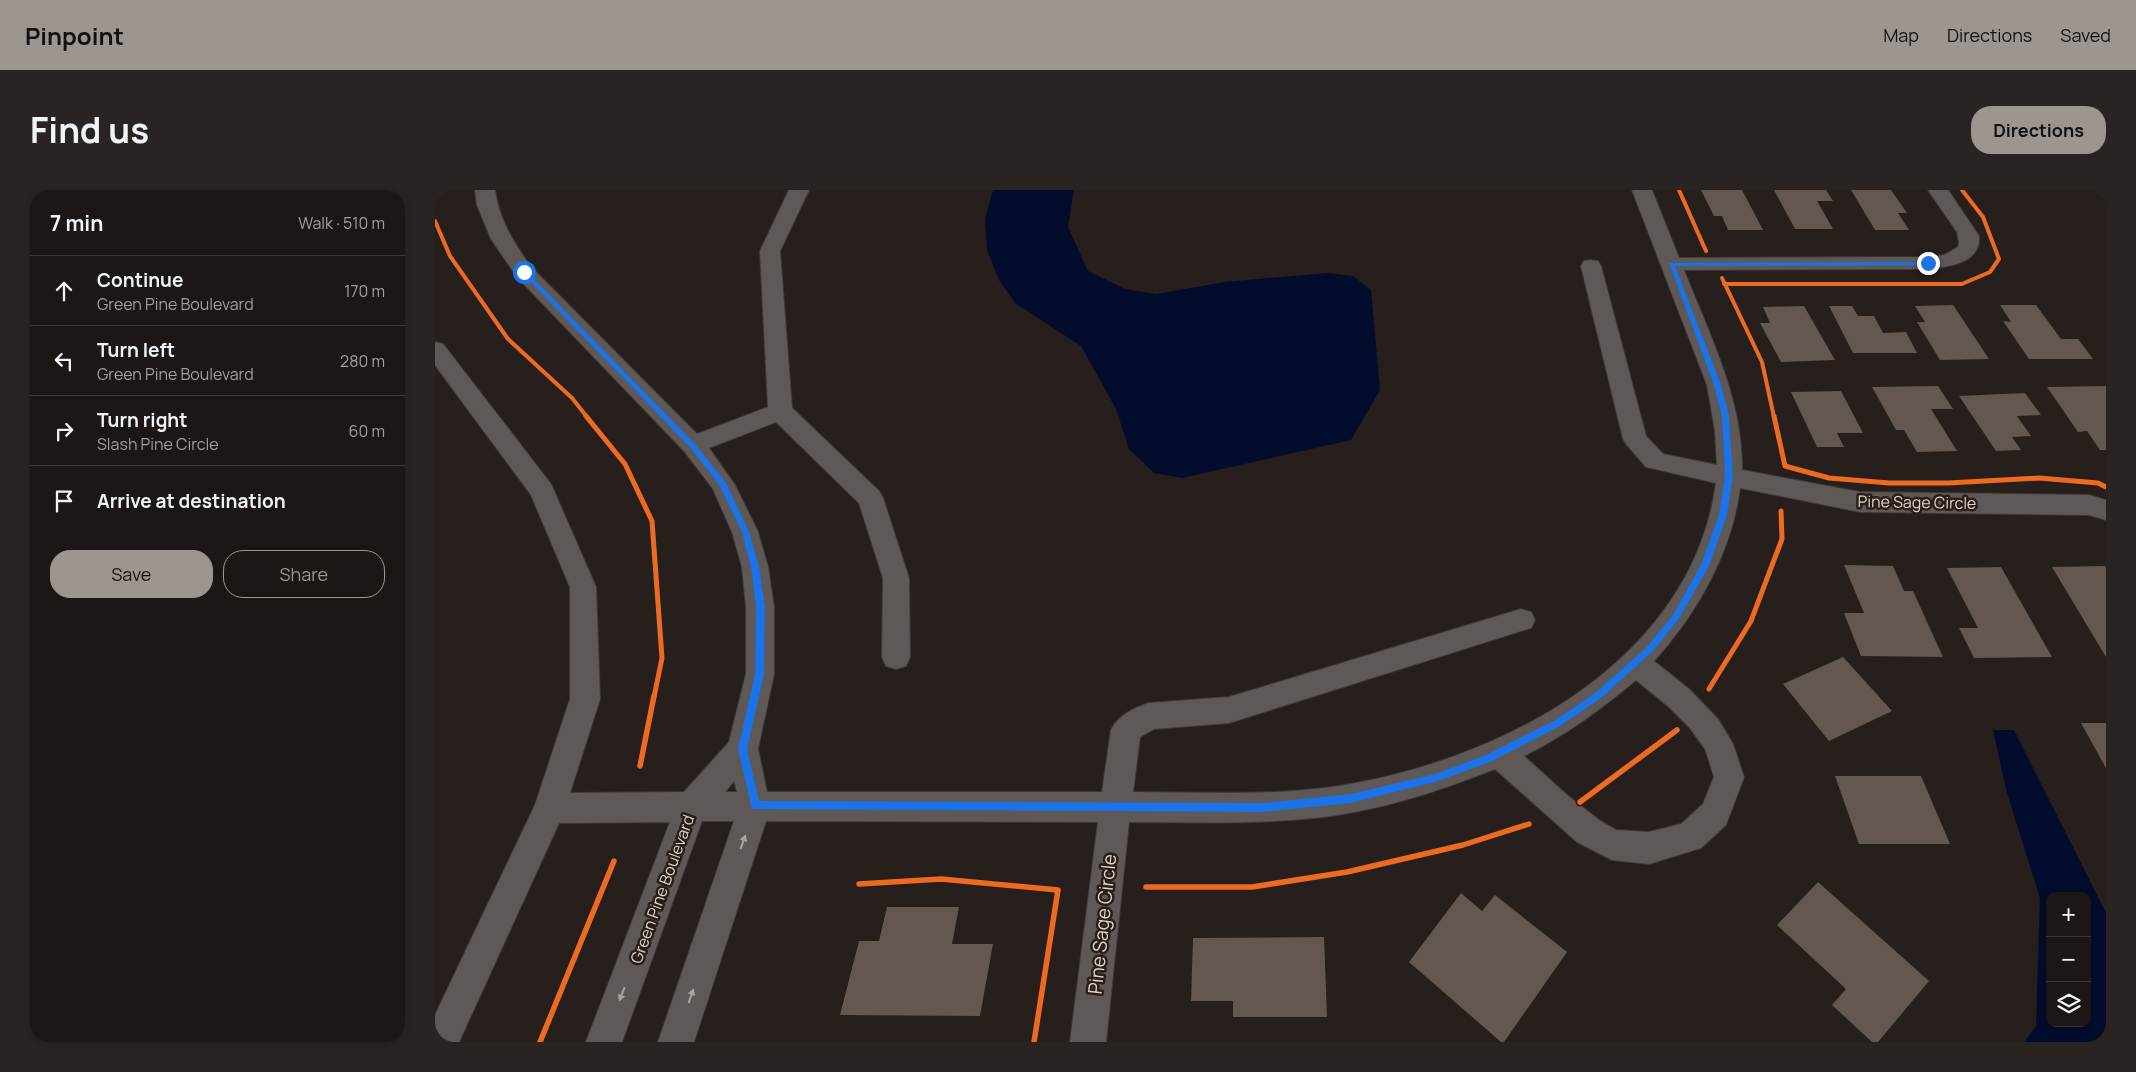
<!DOCTYPE html>
<meta charset="utf-8">
<style>
body{margin:0;font-family:Manrope,sans-serif;background:#292422;color:#f1f3f6}
.controls{position:absolute;right:15px;bottom:15px;display:grid;overflow:hidden;border-radius:10px;box-shadow:0 2px 8px #0003}
.controls button{width:45px;height:45px;display:grid;place-items:center;padding:0;border:0;border-bottom:1px solid #3a3634;background:#1c1715;color:#f1f3f6;font:25px sans-serif}
.stop{position:absolute;width:15px;height:15px;margin:-11px;border:4px solid #1a73e8;border-radius:50%;background:#fff}
.stop.end{background:#1a73e8;border-color:#fff;box-shadow:0 1px 5px #0008}
.list{margin:0;padding:0;list-style:none}
h2{display:flex;justify-content:space-between;align-items:center;height:65px;margin:0;padding:0 20px;font-size:21px}
h2 small{font-size:16px;font-weight:400;color:#a09fa0}
.list li{display:grid;grid-template-columns:32px 1fr auto;gap:15px;align-items:center;box-sizing:border-box;height:70px;padding:0 20px;border-top:1px solid #3a3634}
.list b{display:block;font-size:19px;white-space:nowrap}
.list p{margin:0;font-size:16px;white-space:nowrap;color:#a09fa0}
.list em{font-size:16px;font-style:normal;color:#a09fa0}
.actions{display:flex;gap:10px;padding:15px 20px}
.actions a{flex:1;padding:11px 0;border:1px solid #9c9590;border-radius:20px;text-align:center;font-size:18px;color:#9c9590}
.actions .main{background:#9c9590;color:#111}
.icon{flex:none;width:28px;height:28px;fill:none;stroke:currentColor;stroke-width:2;stroke-linecap:round;stroke-linejoin:round}
.map{position:relative;flex:none;width:1671px;height:852px;overflow:hidden;border-radius:20px}
header{display:flex;align-items:center;gap:30px;box-sizing:border-box;height:70px;padding:0 25px;background:#9c9590;color:#111}
header strong{font-size:24px}
nav{display:flex;gap:28px;margin-inline-start:auto;font-size:18px}
.intro{display:flex;align-items:center;justify-content:space-between;box-sizing:border-box;height:120px;padding:0 30px}
h1{margin:0;font-size:35px}
.button{padding:12px 22px;border-radius:20px;background:#9c9590;color:#111;font-size:18px;font-weight:700}
main{display:flex;gap:30px;padding:0 30px}
aside{flex:1;background:#1c1715;border-radius:20px;box-shadow:0 2px 8px #0003}
.map>svg:first-child{display:block}
.water{fill:#030c2c;fill-rule:evenodd}
.building{fill:#64574f}
.lines{fill:none;stroke-linecap:round;stroke-linejoin:round}
.minor-casing{stroke:#3f3a38;stroke-width:2}
.minor{fill:#5e5956;fill-rule:evenodd}
.cycleway-far2-casing{stroke:#2a1e18;stroke-width:6}
.cycleway-far1-casing{stroke:#2a1e18;stroke-width:8}
.cycleway-casing{stroke:#2a1e18;stroke-width:9}
.cycleway-far2{stroke:#ed6a23;stroke-width:4}
.cycleway-far1{stroke:#ed6a23;stroke-width:5}
.cycleway{stroke:#ed6a23;stroke-width:5.5}
.oneway{fill:#aaa39f}
.route{fill:#1a73e8}
.labels{text-anchor:middle;dominant-baseline:central;stroke-width:5;stroke-linejoin:round;paint-order:stroke}
.street-label{font-size:16px;fill:#dcd4cf;stroke:#2a1e18}
.near-street-label{font-size:19px;fill:#dcd4cf;stroke:#2a1e18}
</style>
<header>
<strong>Pinpoint</strong>
<nav><a>Map</a><a>Directions</a><a>Saved</a></nav>
</header>
<div class="intro"><h1>Find us</h1><a class="button">Directions</a></div>
<main>
<aside>
<h2>7 min<small>Walk · 510 m</small></h2>
<ul class="list">
<li><svg class="icon" aria-label="ahead" viewBox="0 0 24 24"><path d="M12 20V5M6 11l6-6 6 6"/></svg><div><b>Continue</b><p>Green Pine Boulevard</p></div><em>170 m</em></li>
<li><svg class="icon" aria-label="left" viewBox="0 0 24 24"><path d="M17 20v-9H6M10 6l-5 5 5 5"/></svg><div><b>Turn left</b><p>Green Pine Boulevard</p></div><em>280 m</em></li>
<li><svg class="icon" aria-label="right" viewBox="0 0 24 24"><path d="M7 20v-9h11M14 6l5 5-5 5"/></svg><div><b>Turn right</b><p>Slash Pine Circle</p></div><em>60 m</em></li>
<li><svg class="icon" aria-label="arrive" viewBox="0 0 24 24"><path d="M6 21V4h12l-3 4 3 4H6"/></svg><div><b>Arrive at destination</b></div></li>
</ul>
<div class="actions"><a class="main">Save</a><a>Share</a></div>
</aside>
<div class="map">
<svg width="1671" height="852" viewBox="0 0 1671 852">
<rect width="100%" height="100%" fill="#261f1c"/>
<!-- water -->
<g class="water">
<polygon points="558,0 639,0 633,37 653,81 690,99 721,104 790,92 892,83 918,86 936,100 945,200 916,250 747,288 719,283 694,259 681,219 646,156 580,113 564,90 552,60 550,29"/>
<path d="M1558,540H1579L1671,723V852H1589L1601,836L1605,708L1572,603ZM1615,706H1652V833H1615Z"/>
</g>
<!-- building -->
<g class="building">
<polygon points="1266,0 1307,0 1328,40 1293,40 1287,26 1279,26"/>
<polygon points="1339,0 1391,0 1398,11 1382,11 1398,39 1360,39"/>
<polygon points="1416,0 1456,0 1472,23 1463,23 1474,40 1440,40"/>
<polygon points="1518,115 1554,169 1505,170 1482,132 1490,132 1480,116"/>
<polygon points="1565,115 1601,115 1626,149 1643,149 1658,169 1594,169 1568,131 1576,132"/>
<polygon points="1369,116 1400,170 1346,172 1325,133 1335,133 1328,117"/>
<polygon points="1394,116 1417,116 1423,126 1439,126 1448,143 1471,142 1482,163 1418,163"/>
<polygon points="1503,196 1518,219 1496,219 1522,261 1482,262 1469,240 1461,240 1437,197"/>
<polygon points="1671,196 1671,260 1665,260 1652,241 1643,242 1612,197"/>
<polygon points="1406,201 1428,243 1402,243 1409,257 1382,257 1356,202"/>
<polygon points="1590,203 1606,225 1582,226 1596,246 1577,247 1586,260 1561,261 1524,206"/>
<polygon points="1409,375 1458,376 1469,401 1478,401 1508,467 1426,466 1409,423 1429,423"/>
<polygon points="1670,376 1671,378 1671,467 1617,377"/>
<polygon points="1566,377 1617,467 1539,468 1524,438 1543,438 1512,378"/>
<polygon points="1408,467 1457,521 1394,551 1348,494"/>
<polygon points="1646,533 1671,533 1671,578"/>
<polygon points="1400,586 1486,586 1515,654 1424,654"/>
<polygon points="1383,692 1494,791 1443,852 1437,852 1397,815 1411,799 1342,735"/>
<polygon points="1026,703 1047,721 1060,705 1132,762 1069,852 1066,852 974,772"/>
<polygon points="452,717 524,717 517,754 558,754 545,826 405,825 424,751 444,751"/>
<polygon points="889,747 892,827 798,827 798,811 756,811 758,748"/>
</g>
<g class="lines">
<defs>
<path id="minor" d="M40,0H60C64,30 79,53 96,77L262,244L333,217L325,61L354,0H374L345,61L357,218L444,301L448,308L474,388L475,467L471,476L461,479L451,476L447,467L448,388L424,313L341,232L274,258L300,295L323,342L333,377L339,417V484L323,559L332,602H667L676,540C683,525 699,518 714,513L794,507L1086,419L1096,422L1100,430L1096,438L794,533L719,539L705,547L698,602C764,602 831,606 897,597C1061,573 1256,475 1281,293L1211,277L1192,255L1188,249L1146,76L1149,71L1156,70L1163,71L1166,76L1211,246L1228,264L1282,275L1280,241L1272,195L1197,0H1217L1244,68L1493,67L1509,65L1523,57L1524,53L1522,42L1493,0H1513L1544,46C1546,73 1514,77 1493,79L1249,80C1274,144 1308,209 1307,280L1425,302L1654,305L1671,310V330L1654,325L1425,322L1305,298C1297,362 1262,424 1219,471L1254,499L1283,529L1298,554L1309,587L1291,635L1266,658L1214,674L1177,670L1142,652L1060,579C1007,600 953,618 896,626C829,635 761,632 694,632L671,852H635L663,632L331,631L259,852H223L299,631H267L187,852H151L235,632L124,633L24,852H0V825L100,615L135,509V397L96,305L0,175V152L8,154L116,294L161,397L165,509L135,603L249,602L294,552L311,484V417L307,377L297,342L278,299L249,261L82,87L56,49L42,15ZM1201,490L1234,517L1254,537L1270,559L1273,568L1279,587L1268,614L1246,634L1214,642L1181,640L1164,630L1132,605L1089,566C1132,544 1164,521 1201,490ZM299,591L302,602H290Z"/>
</defs>
<!-- minor casing -->
<use href="#minor" class="minor-casing"/>
<!-- minor -->
<use href="#minor" class="minor"/>
<defs>
<g id="cycleway-far2">
<polyline points="1244,0 1271,61"/>
<polyline points="0,31 15,66 73,149 137,208 152,227"/>
<polyline points="1287,88 1327,172 1339,227"/>
<polyline points="1289,94 1527,94 1555,82 1564,69 1548,27 1527,0"/>
</g>
<g id="cycleway-far1">
<polyline points="151,226 190,274 217,331 227,468 219,507"/>
<polyline points="1339,226 1350,276 1394,288 1454,293 1513,293 1604,288 1663,293 1671,297"/>
<polyline points="1274,499 1316,431 1347,349 1346,321"/>
</g>
<g id="cycleway">
<polyline points="205,576 219,506"/>
<polyline points="1145,612 1242,540"/>
<polyline points="424,694 506,689 623,700 599,852"/>
<polyline points="711,697 817,697 912,682 1028,655 1094,634"/>
<polyline points="105,852 179,671"/>
</g>
</defs>
<!-- cycleway-far2 casing -->
<use href="#cycleway-far2" class="cycleway-far2-casing"/>
<!-- cycleway-far1 casing -->
<use href="#cycleway-far1" class="cycleway-far1-casing"/>
<!-- cycleway casing -->
<use href="#cycleway" class="cycleway-casing"/>
<!-- cycleway-far2 -->
<use href="#cycleway-far2" class="cycleway-far2"/>
<!-- cycleway-far1 -->
<use href="#cycleway-far1" class="cycleway-far1"/>
<!-- cycleway -->
<use href="#cycleway" class="cycleway"/>
</g>
<!-- one-way arrows -->
<defs><path id="oneway-solid" d="M-6-.8H1V-3.2L6.5 0L1 3.2V.8H-6Z" transform="scale(1.25)"/></defs>
<g class="oneway">
<use href="#oneway-solid" transform="translate(308 652) rotate(-71)"/>
<use href="#oneway-solid" transform="translate(187 804) rotate(111)"/>
<use href="#oneway-solid" transform="translate(256 806) rotate(-71)"/>
</g>
<!-- route -->
<polygon class="route" points="1493,72 1495,75 1240,76 1286,195 1294,226 1298,286 1292,325 1274,376 1243,430 1217,462 1166,508 1125,536 1055,572 1000,592 916,613 828,622 317,619 303,559 320,484 321,417 316,377 307,342 285,296 255,257 86,82 91,81 260,254 291,293 314,342 324,377 330,417 329,484 312,559 324,611 828,613 916,604 1000,584 1049,566 1119,531 1160,503 1211,458 1238,425 1266,375 1284,325 1290,286 1287,226 1279,195 1234,73"/>
<g class="labels">
<!-- street labels -->
<g class="street-label">
<text transform="translate(1482 312) rotate(1)">Pine Sage Circle</text>
<text transform="translate(227 699) rotate(-70)">Green Pine Boulevard</text>
</g>
<!-- near-street labels -->
<g class="near-street-label">
<text transform="translate(667 734) rotate(-84)">Pine Sage Circle</text>
</g>
</g>
</svg>
<div class="controls">
<button>+</button>
<button>−</button>
<button><svg class="icon" aria-label="layers" viewBox="0 0 24 24"><path d="M12 4l9 5-9 5-9-5zM3 14l9 5 9-5"/></svg></button>
</div>
<div class="stop" style="left:89px;top:82px"></div>
<div class="stop end" style="left:1493px;top:73px"></div>
</div>
</main>
